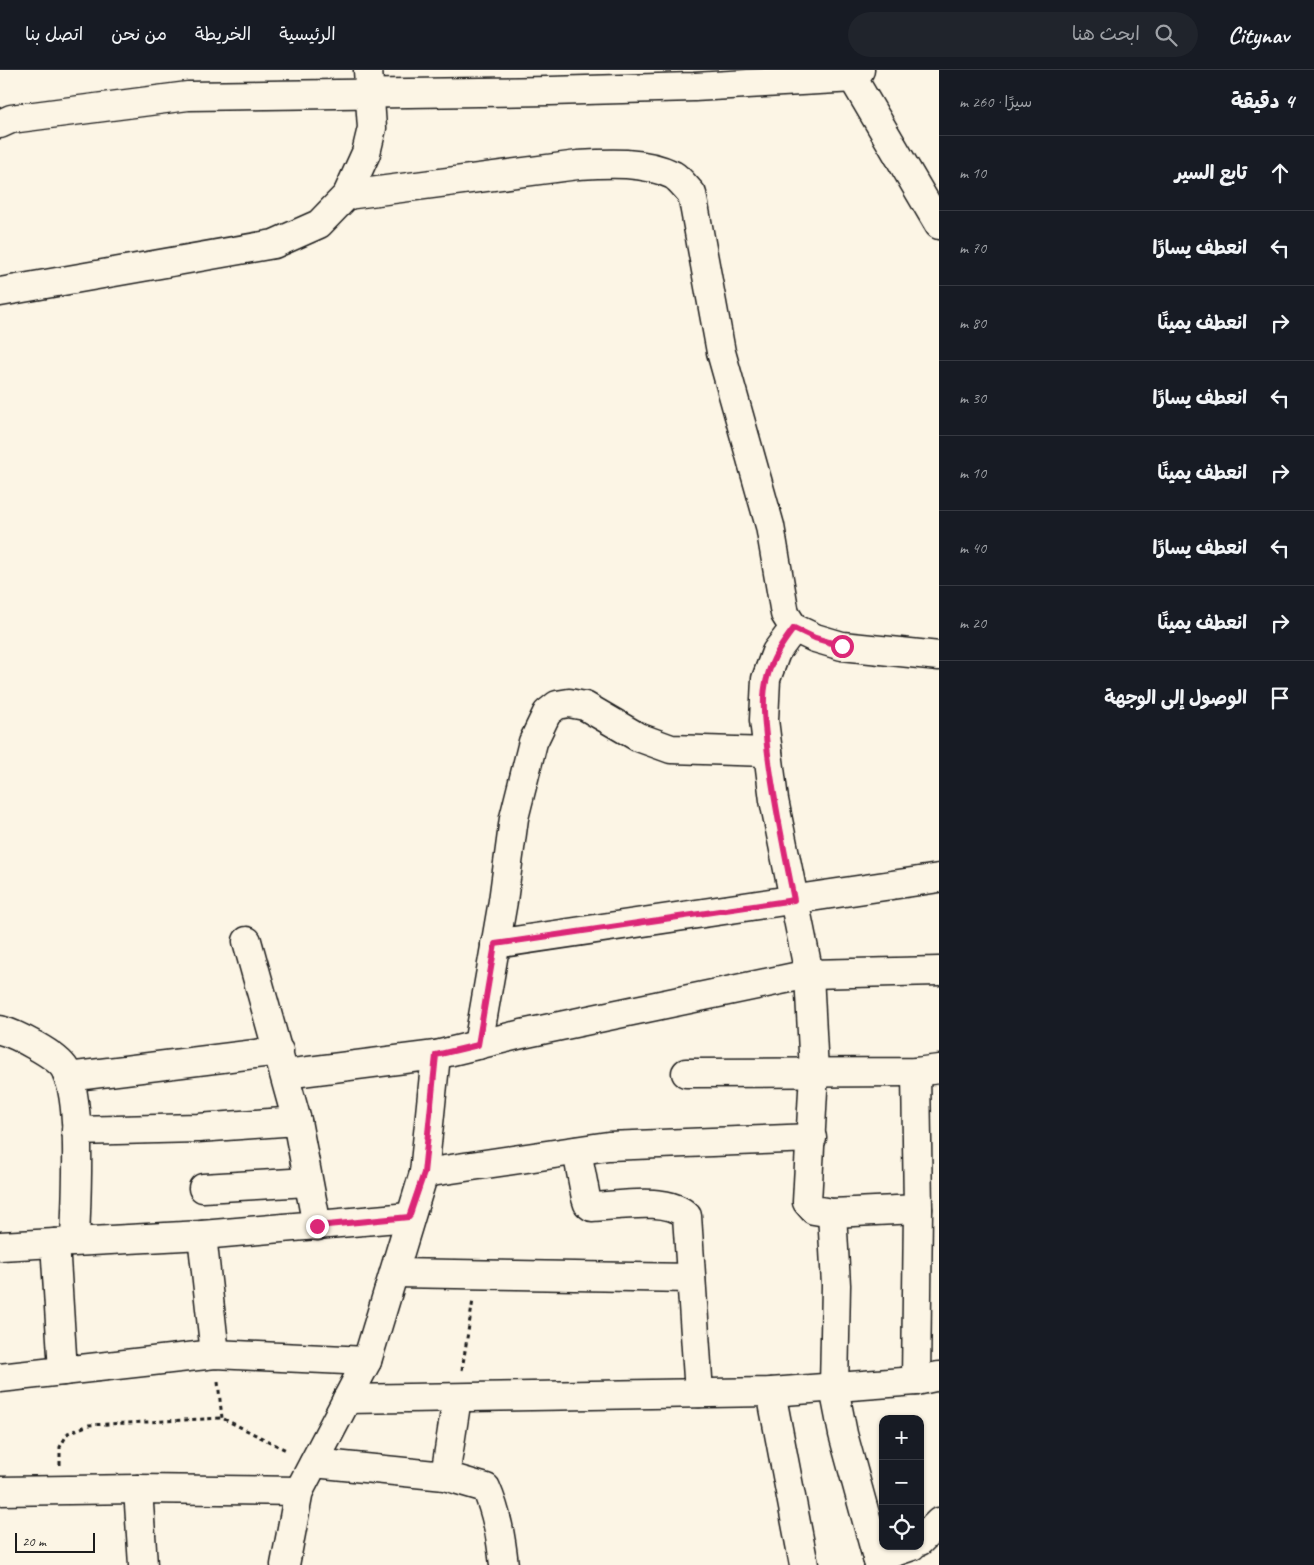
<!DOCTYPE html>
<html lang="ar">
<meta charset="utf-8">
<style>
body{margin:0;font-family:Caveat,"Playpen Sans Arabic",sans-serif;background:#20242c;color:#f1f3f6;direction:rtl}
.controls{position:absolute;right:15px;bottom:15px;display:grid;overflow:hidden;border-radius:10px;box-shadow:0 1px 4px #0004}
.controls button{width:45px;height:45px;display:grid;place-items:center;padding:0;border:0;border-bottom:1px solid #363941;background:#171b24;color:#f1f3f6;font:25px sans-serif}
.scale{position:absolute;left:15px;bottom:12px;width:80px;box-sizing:border-box;padding-left:5px;border:2px solid #1c1c1c;border-top:0;font-size:14px;line-height:18px;white-space:nowrap;color:#1c1c1c;-webkit-text-stroke:4px #fcf5e5;paint-order:stroke}
.stop{position:absolute;width:15px;height:15px;margin:-11px;border:4px solid #db2777;border-radius:50%;background:#fff}
.stop.end{background:#db2777;border-color:#fff;box-shadow:0 1px 5px #0008}
.list{margin:0;padding:0;list-style:none}
h2{display:flex;justify-content:space-between;align-items:center;height:65px;margin:0;padding:0 20px;font-size:21px}
h2 small{font-size:16px;font-weight:400;color:#9ea1a6}
.list li{display:grid;grid-template-columns:32px 1fr auto;gap:15px;align-items:center;box-sizing:border-box;height:75px;padding:0 20px;border-top:1px solid #363941}
.list b{display:block;font-size:19px;white-space:nowrap}
.list em{font-size:16px;font-style:normal;color:#9ea1a6}
.icon{flex:none;width:28px;height:28px;fill:none;stroke:currentColor;stroke-width:2;stroke-linecap:round;stroke-linejoin:round}
.map{position:relative;flex:none;width:939px;height:1495px;overflow:hidden;direction:ltr}
header{display:flex;align-items:center;gap:30px;box-sizing:border-box;height:70px;padding:0 25px;background:#171b24;border-bottom:1px solid #363941}
header strong{font-size:24px}
nav{display:flex;gap:28px;margin-inline-start:auto;font-size:18px}
.search{width:350px;height:45px;background:#20242c;display:flex;align-items:center;gap:12px;box-sizing:border-box;padding:0 18px;border-radius:28px;color:#9ea1a6;font-size:19px}
main{display:flex}
aside{flex:1;background:#171b24}
.map>svg:first-child{display:block}
.lines{fill:none;stroke-linecap:round;stroke-linejoin:round}
.minor-casing{stroke:#1c1c1c;stroke-width:31}
.path{stroke:#1c1c1c;stroke-width:3;stroke-dasharray:4 4;stroke-linecap:butt}
.minor{stroke:#fcf5e5;stroke-width:28}
.route{stroke:#db2777;stroke-width:6}
</style>
<header>
<strong>Citynav</strong>
<div class="search"><svg class="icon" aria-label="search" viewBox="0 0 24 24"><circle cx="10" cy="10" r="6"/><path d="M15 15l6 6"/></svg>ابحث هنا</div>
<nav><a>الرئيسية</a><a>الخريطة</a><a>من نحن</a><a>اتصل بنا</a></nav>
</header>
<main>
<aside>
<h2>4 دقيقة<small>سيرًا · 260 m</small></h2>
<ul class="list">
<li><svg class="icon" aria-label="ahead" viewBox="0 0 24 24"><path d="M12 20V5M6 11l6-6 6 6"/></svg><div><b>تابع السير</b></div><em>10 m</em></li>
<li><svg class="icon" aria-label="left" viewBox="0 0 24 24"><path d="M17 20v-9H6M10 6l-5 5 5 5"/></svg><div><b>انعطف يسارًا</b></div><em>70 m</em></li>
<li><svg class="icon" aria-label="right" viewBox="0 0 24 24"><path d="M7 20v-9h11M14 6l5 5-5 5"/></svg><div><b>انعطف يمينًا</b></div><em>80 m</em></li>
<li><svg class="icon" aria-label="left" viewBox="0 0 24 24"><path d="M17 20v-9H6M10 6l-5 5 5 5"/></svg><div><b>انعطف يسارًا</b></div><em>30 m</em></li>
<li><svg class="icon" aria-label="right" viewBox="0 0 24 24"><path d="M7 20v-9h11M14 6l5 5-5 5"/></svg><div><b>انعطف يمينًا</b></div><em>10 m</em></li>
<li><svg class="icon" aria-label="left" viewBox="0 0 24 24"><path d="M17 20v-9H6M10 6l-5 5 5 5"/></svg><div><b>انعطف يسارًا</b></div><em>40 m</em></li>
<li><svg class="icon" aria-label="right" viewBox="0 0 24 24"><path d="M7 20v-9h11M14 6l5 5-5 5"/></svg><div><b>انعطف يمينًا</b></div><em>20 m</em></li>
<li><svg class="icon" aria-label="arrive" viewBox="0 0 24 24"><path d="M6 21V4h12l-3 4 3 4H6"/></svg><div><b>الوصول إلى الوجهة</b></div></li>
</ul>
</aside>
<div class="map">
<svg width="939" height="1495" viewBox="0 0 939 1495">
<rect width="100%" height="100%" fill="#fcf5e5"/>
<filter id="ink" filterUnits="userSpaceOnUse"><feTurbulence type="fractalNoise" baseFrequency=".02" numOctaves="2"/><feDisplacementMap in="SourceGraphic" scale="10" xChannelSelector="R" yChannelSelector="G"/><feConvolveMatrix kernelMatrix="1 2 1 2 8 2 1 2 1" color-interpolation-filters="sRGB"/></filter>
<g filter="url(#ink)">
<g class="lines">
<defs>
<g id="minor">
<polyline points="860,0 855,8 858,17 939,155"/>
<polyline points="0,54 11,49 188,26 550,21 694,17 855,8"/>
<path d="M347,125L578,95C609,93 644,91 673,105C680,109 686,118 692,124L721,282L770,456L785,544L794,558L815,568L842,576L939,586"/>
<polyline points="0,222 274,174 319,154 347,125 366,83 372,58 368,0"/>
<polyline points="794,558 776,582 766,609 764,650 774,730 809,904 814,1002 807,1132 814,1140 832,1143 918,1139"/>
<polyline points="247,871 297,1051 317,1156"/>
<polyline points="495,874 939,808"/>
<path d="M0,960C16,964 57,985 65,999C83,1029 76,1132 75,1171"/>
<polyline points="478,975 503,831 514,748 533,672 547,643 557,635 569,633 585,636 638,667 671,679 768,682"/>
<polyline points="916,1002 918,1139 916,1311"/>
<polyline points="686,1003 916,1002 939,999"/>
<polyline points="285,1004 436,985 522,964 809,904 939,901"/>
<polyline points="68,1007 279,981"/>
<polyline points="76,1061 198,1058 297,1051"/>
<path d="M577,1081L586,1128L588,1134L592,1137C618,1136 669,1126 687,1146L699,1323"/>
<polyline points="424,1103 608,1076 812,1068"/>
<polyline points="203,1118 308,1112"/>
<polyline points="832,1143 836,1215 834,1318 843,1364 879,1495"/>
<polyline points="202,1165 215,1284"/>
<polyline points="55,1173 63,1301"/>
<polyline points="0,1176 202,1165 409,1147"/>
<polyline points="394,1203 691,1208"/>
<polyline points="0,1308 215,1284 367,1291"/>
<polyline points="771,1322 804,1495"/>
<polyline points="347,1329 771,1322 916,1311 939,1306"/>
<path d="M314,1393L445,1406L486,1418C497,1443 501,1468 504,1495"/>
<polyline points="445,1406 457,1328"/>
<polyline points="138,1419 143,1495"/>
<polyline points="0,1421 138,1419 299,1421"/>
<polyline points="920,1471 939,1452"/>
<polyline points="877,1488 912,1476"/>
<polyline points="285,1495 299,1421 367,1291 424,1103 436,985"/>
</g>
</defs>
<!-- minor casing -->
<use href="#minor" class="minor-casing"/>
<!-- path -->
<g class="path">
<polyline points="462,1300 473,1230"/>
<polyline points="218,1312 222,1348"/>
<polyline points="60,1395 60,1377 68,1363 89,1355 222,1348 288,1381"/>
</g>
<!-- minor -->
<use href="#minor" class="minor"/>
</g>
</g>
<g class="lines" filter="url(#ink)">
<!-- route -->
<path class="route" d="M317,1156L409,1147L424,1103L436,985L478,975L495,874L794,830C784,779 773,728 767,676C765,655 761,629 767,608C772,588 782,574 794,558L815,568L842,576"/>
</g>
</svg>
<div class="controls">
<button>+</button>
<button>−</button>
<button><svg class="icon" aria-label="locate" viewBox="0 0 24 24"><circle cx="12" cy="12" r="6"/><path d="M12 2v4M12 18v4M2 12h4M18 12h4"/></svg></button>
</div>
<div class="scale">20 m</div>
<div class="stop" style="left:842px;top:576px"></div>
<div class="stop end" style="left:317px;top:1156px"></div>
</div>
</main>
